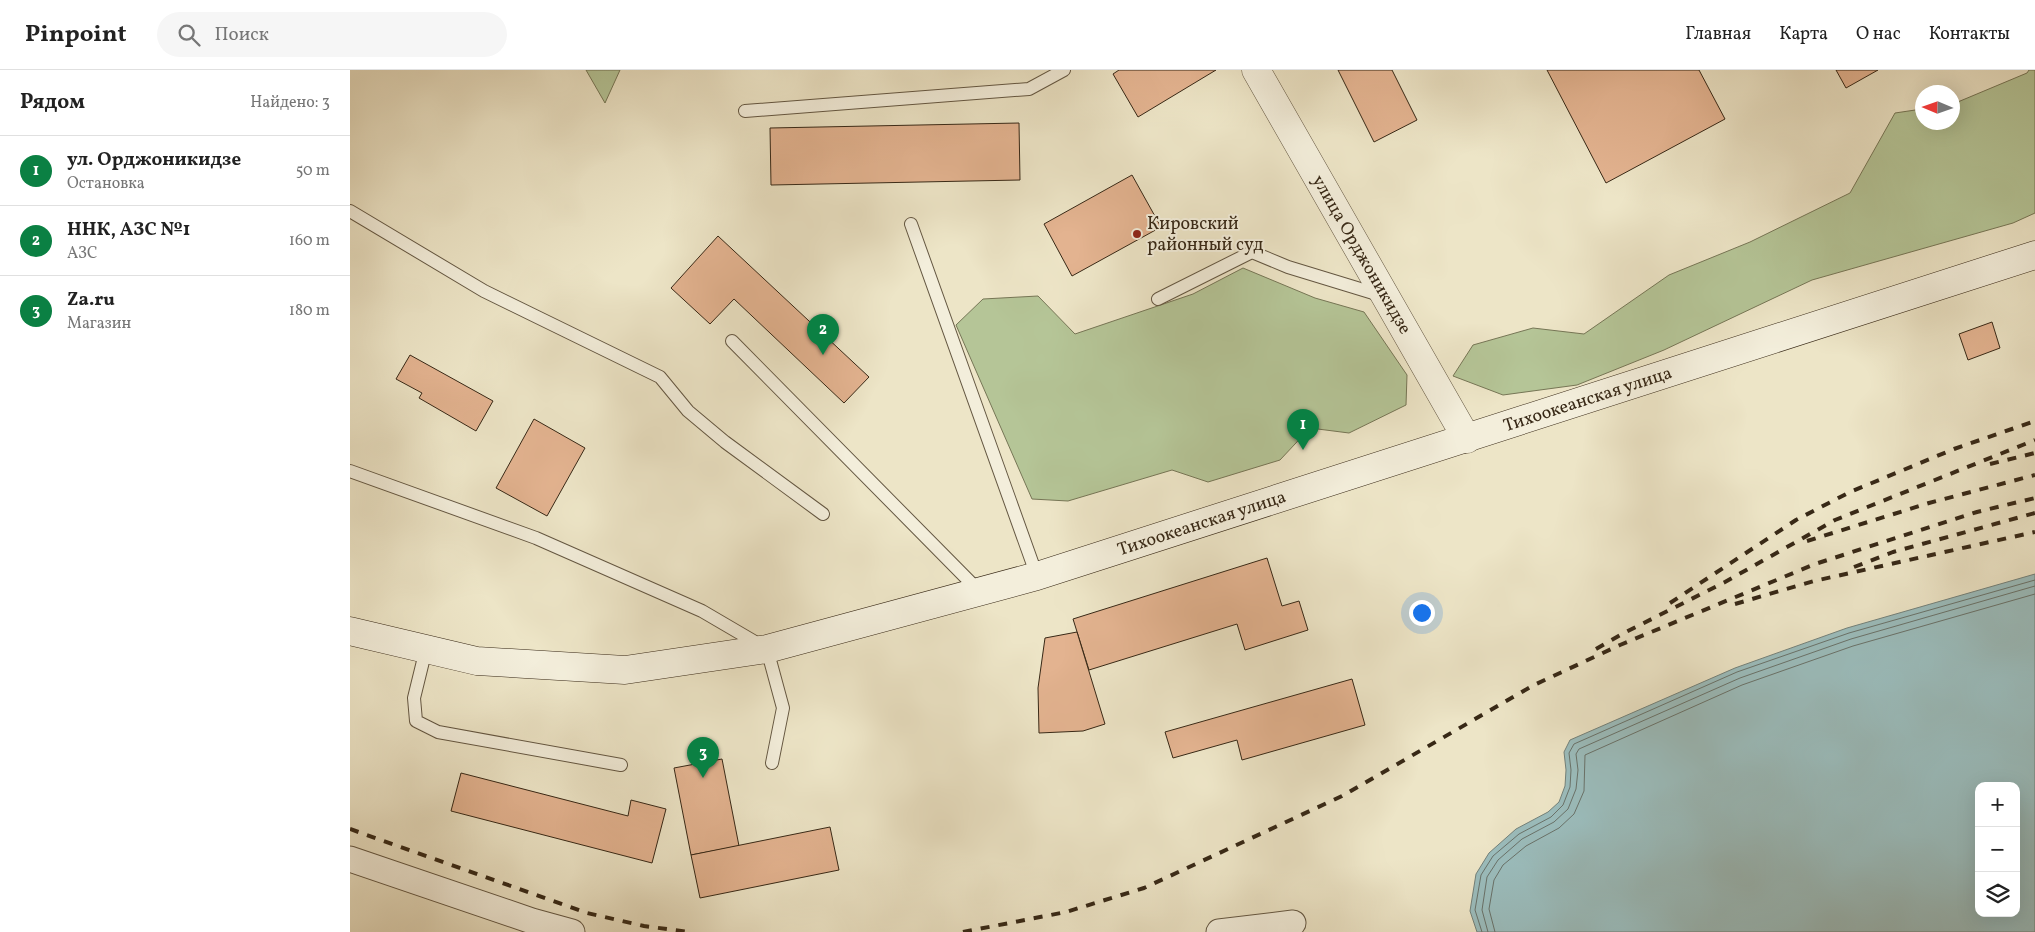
<!DOCTYPE html>
<html lang="ru">
<meta charset="utf-8">
<style>
body{margin:0;font-family:Vollkorn,serif;background:#f6f6f6;color:#222}
.controls{position:absolute;right:15px;bottom:15px;display:grid;overflow:hidden;border-radius:10px;box-shadow:0 5px 20px #0002}
.controls button{width:45px;height:45px;display:grid;place-items:center;padding:0;border:0;border-bottom:1px solid #e0e0e0;background:#fff;color:#222;font:25px sans-serif}
.compass{position:absolute;left:1565px;top:15px;width:45px;height:45px;border-radius:50%;background:#fff;box-shadow:0 5px 20px #0002;rotate:272deg}
.you{position:absolute;left:1071px;top:542px;width:18px;height:18px;margin:-12px;border:4px solid #fff;border-radius:50%;background:#1a73e8;box-shadow:0 0 0 8px #1a73e833}
.badge{display:grid;place-items:center;width:32px;height:32px;border-radius:50%;background:#0b8043;color:#fff;font-size:16px;font-weight:700}
.pin{position:absolute;translate:-50% -41px;filter:drop-shadow(0 1px 2px #0008)}
.pin::after{content:'';position:absolute;top:26px;width:18px;height:15px;background:inherit;clip-path:polygon(0 0,100% 0,50% 100%)}
.list{margin:0;padding:0;list-style:none}
h2{display:flex;justify-content:space-between;align-items:center;height:65px;margin:0;padding:0 20px;font-size:21px}
h2 small{font-size:16px;font-weight:400;color:#767676}
.list li{display:grid;grid-template-columns:32px 1fr auto;gap:15px;align-items:center;box-sizing:border-box;height:70px;padding:0 20px;border-top:1px solid #e0e0e0}
.list b{display:block;font-size:19px;white-space:nowrap}
.list p{margin:0;font-size:16px;white-space:nowrap;color:#767676}
.list em{font-size:16px;font-style:normal;color:#767676}
.icon{flex:none;width:28px;height:28px;fill:none;stroke:currentColor;stroke-width:2;stroke-linecap:round;stroke-linejoin:round}
.map{position:relative;flex:none;width:1685px;height:862px;overflow:hidden}
header{display:flex;align-items:center;gap:30px;box-sizing:border-box;height:70px;padding:0 25px;background:#fff;border-bottom:1px solid #e0e0e0}
header strong{font-size:24px}
nav{display:flex;gap:28px;margin-inline-start:auto;font-size:18px}
.search{width:350px;height:45px;background:#f6f6f6;display:flex;align-items:center;gap:12px;box-sizing:border-box;padding:0 18px;border-radius:28px;color:#767676;font-size:19px}
main{display:flex}
aside{flex:1;background:#fff}
.map>svg:first-child{display:block}
.green{fill:#b5c597;stroke:#767656}
.water{fill:#9bbdbd;stroke:#73817a;fill-rule:evenodd}
.lines{fill:none;stroke-linecap:round;stroke-linejoin:round}
.shore{stroke:#69726a;stroke-width:1}
.building{fill:#e3b390;stroke:#372816}
.service-casing{stroke:#645742;stroke-width:14}
.minor-casing{stroke:#645742;stroke-width:27}
.tertiary-casing{stroke:#645742;stroke-width:29}
.secondary-casing{stroke:#372816;stroke-width:29}
.service{stroke:#f3eedb;stroke-width:12}
.minor{stroke:#f3eedb;stroke-width:25}
.tertiary{stroke:#f3eedb;stroke-width:28}
.secondary{stroke:#f3eedb;stroke-width:28}
.rail{stroke:#372816;stroke-width:4;stroke-dasharray:9 9;stroke-linecap:butt}
.poi-dot{fill:#8f2418;stroke:#f3eedb;stroke-width:2}
.labels{text-anchor:middle;dominant-baseline:central;stroke-width:4;stroke-linejoin:round;paint-order:stroke}
.poi-label{font-size:18px;fill:#372816;stroke:#f3eedb;text-anchor:start}
.street-label{font-size:18px;fill:#372816;stroke:#f3eedb}
</style>
<header>
<strong>Pinpoint</strong>
<div class="search"><svg class="icon" aria-label="search" viewBox="0 0 24 24"><circle cx="10" cy="10" r="6"/><path d="M15 15l6 6"/></svg>Поиск</div>
<nav><a>Главная</a><a>Карта</a><a>О нас</a><a>Контакты</a></nav>
</header>
<main>
<aside>
<h2>Рядом<small>Найдено: 3</small></h2>
<ul class="list">
<li><span class="badge">1</span><div><b>ул. Орджоникидзе</b><p>Остановка</p></div><em>50 m</em></li>
<li><span class="badge">2</span><div><b>ННК, АЗС №1</b><p>АЗС</p></div><em>160 m</em></li>
<li><span class="badge">3</span><div><b>Za.ru</b><p>Магазин</p></div><em>180 m</em></li>
</ul>
</aside>
<div class="map">
<svg width="1685" height="862" viewBox="0 0 1685 862">
<rect width="100%" height="100%" fill="#ede5c7"/>
<filter id="stains"><feTurbulence type="fractalNoise" baseFrequency=".004" numOctaves="4"/><feColorMatrix values="0 0 0 0 .2 0 0 0 0 .09 0 0 0 0 .02 0 0 0 .5 -.17"/></filter>
<radialGradient id="worn" r=".72"><stop offset=".6" stop-color="#630" stop-opacity="0"/><stop offset="1" stop-color="#630" stop-opacity=".3"/></radialGradient>
<!-- green -->
<g class="green">
<polygon points="236,0 270,0 255,33"/>
<polygon points="1679,0 1685,0 1685,143 1663,153 1462,210 1314,280 1227,315 1153,325 1103,306 1123,275 1183,258 1234,264 1319,205 1400,172 1500,123 1545,43 1572,39 1572,52 1602,52 1603,34 1677,3"/>
<polygon points="893,198 965,228 1014,242 1057,305 1056,335 999,363 960,358 930,390 858,412 822,400 718,431 682,429 606,255 633,229 688,226 725,264 843,224"/>
</g>
<!-- water -->
<path class="water" d="M1685,504V862H1127L1120,841L1126,804L1139,783L1166,759L1198,742L1209,732L1215,716L1216,700L1214,682L1220,670L1385,598L1497,558ZM1629,716H1666V843H1629Z"/>
<g class="lines">
<!-- shore -->
<g class="shore">
<polyline points="1132,862 1125,840 1131,805 1143,786 1169,764 1201,747 1213,735 1220,717 1221,700 1219,683 1224,674 1387,602 1499,563 1685,510"/>
<polyline points="1138,862 1132,840 1137,807 1148,790 1172,769 1204,752 1218,739 1226,719 1228,700 1226,684 1229,679 1390,608 1501,569 1685,516"/>
<polyline points="1145,862 1139,839 1144,810 1153,795 1176,776 1209,758 1224,744 1234,721 1235,685 1392,615 1503,576 1685,524"/>
</g>
</g>
<!-- building -->
<g class="building">
<polygon points="769,0 866,0 788,47 763,4"/>
<polygon points="988,0 1042,0 1067,50 1024,72"/>
<polygon points="1197,0 1349,0 1375,49 1256,113"/>
<polygon points="1486,0 1528,0 1496,18"/>
<polygon points="669,53 670,110 421,115 420,58"/>
<polygon points="782,105 811,157 722,206 694,154"/>
<polygon points="368,166 519,307 494,333 384,229 360,254 321,218"/>
<polygon points="1642,252 1650,278 1618,290 1609,264"/>
<polygon points="60,285 143,331 126,361 69,328 72,323 46,309"/>
<polygon points="184,349 235,378 197,446 146,418"/>
<polygon points="917,488 932,536 949,531 958,560 895,580 887,554 739,600 723,549"/>
<polygon points="727,562 755,654 733,661 689,663 688,618 695,568"/>
<polygon points="1002,609 1015,655 892,690 887,670 823,688 815,662"/>
<polygon points="372,689 389,776 341,785 324,698"/>
<polygon points="111,703 278,746 281,730 316,739 302,793 101,741"/>
<polygon points="480,757 489,800 350,828 341,785"/>
</g>
<g class="lines">
<defs>
<g id="service">
<polyline points="395,41 679,19 714,0"/>
<polyline points="0,141 134,221 310,307 338,341 375,372 473,444"/>
<polyline points="561,154 687,506"/>
<polyline points="808,229 902,182 938,197 1033,226"/>
<polyline points="382,271 629,521"/>
<polyline points="0,401 186,468 352,541 417,579 433,638 422,693"/>
<polyline points="76,579 64,628 66,651 88,662 271,695"/>
</g>
<g id="minor">
<polyline points="0,789 182,851 222,862"/>
<polyline points="869,862 943,853"/>
</g>
<polyline id="tertiary" points="906,0 1117,369"/>
<polyline id="secondary" points="0,561 127,591 275,600 417,579 687,506 1685,185"/>
</defs>
<!-- service casing -->
<use href="#service" class="service-casing"/>
<!-- minor casing -->
<use href="#minor" class="minor-casing"/>
<!-- tertiary casing -->
<use href="#tertiary" class="tertiary-casing"/>
<!-- secondary casing -->
<use href="#secondary" class="secondary-casing"/>
<!-- service -->
<use href="#service" class="service"/>
<!-- minor -->
<use href="#minor" class="minor"/>
<!-- tertiary -->
<use href="#tertiary" class="tertiary"/>
<!-- secondary -->
<use href="#secondary" class="secondary"/>
<!-- rail -->
<g class="rail">
<polyline points="1640,394 1685,383"/>
<polyline points="1457,471 1579,433 1685,405"/>
<polyline points="1504,497 1543,482 1685,443"/>
<polyline points="1320,533 1446,450 1500,422 1604,379 1685,351"/>
<polyline points="1385,534 1464,511 1685,462"/>
<polyline points="1246,579 1274,563 1375,512 1485,450 1685,370"/>
<polyline points="0,759 237,843 294,856 339,862"/>
<polyline points="613,862 716,842 794,818 992,726 1184,615 1270,575 1465,494 1627,442 1685,428"/>
</g>
</g>
<!-- markers -->
<circle class="poi-dot" cx="787" cy="164" r="5"/>
<g class="labels">
<!-- poi labels -->
<g class="poi-label">
<text x="797" y="154">Кировский<tspan x="797" dy="21">районный суд</tspan></text>
</g>
<!-- street labels -->
<g class="street-label">
<text transform="translate(1011 185) rotate(60)">улица Орджоникидзе</text>
<text transform="translate(1238 330) rotate(-18)">Тихоокеанская улица</text>
<text transform="translate(852 454) rotate(-18)">Тихоокеанская улица</text>
</g>
</g>
<rect width="100%" height="100%" filter="url(#stains)"/>
<rect width="100%" height="100%" fill="url(#worn)"/>
</svg>
<div class="controls">
<button>+</button>
<button>−</button>
<button><svg class="icon" aria-label="layers" viewBox="0 0 24 24"><path d="M12 4l9 5-9 5-9-5zM3 14l9 5 9-5"/></svg></button>
</div>
<svg class="compass" viewBox="-18 -18 36 36"><path d="M0-13l5 13h-10z" fill="#e53935"/><path d="M0 13l5-13h-10z" fill="#767676"/></svg>
<div class="you"></div>
<div class="pin badge" style="left:953px;top:380px">1</div>
<div class="pin badge" style="left:473px;top:285px">2</div>
<div class="pin badge" style="left:353px;top:708px">3</div>
</div>
</main>
